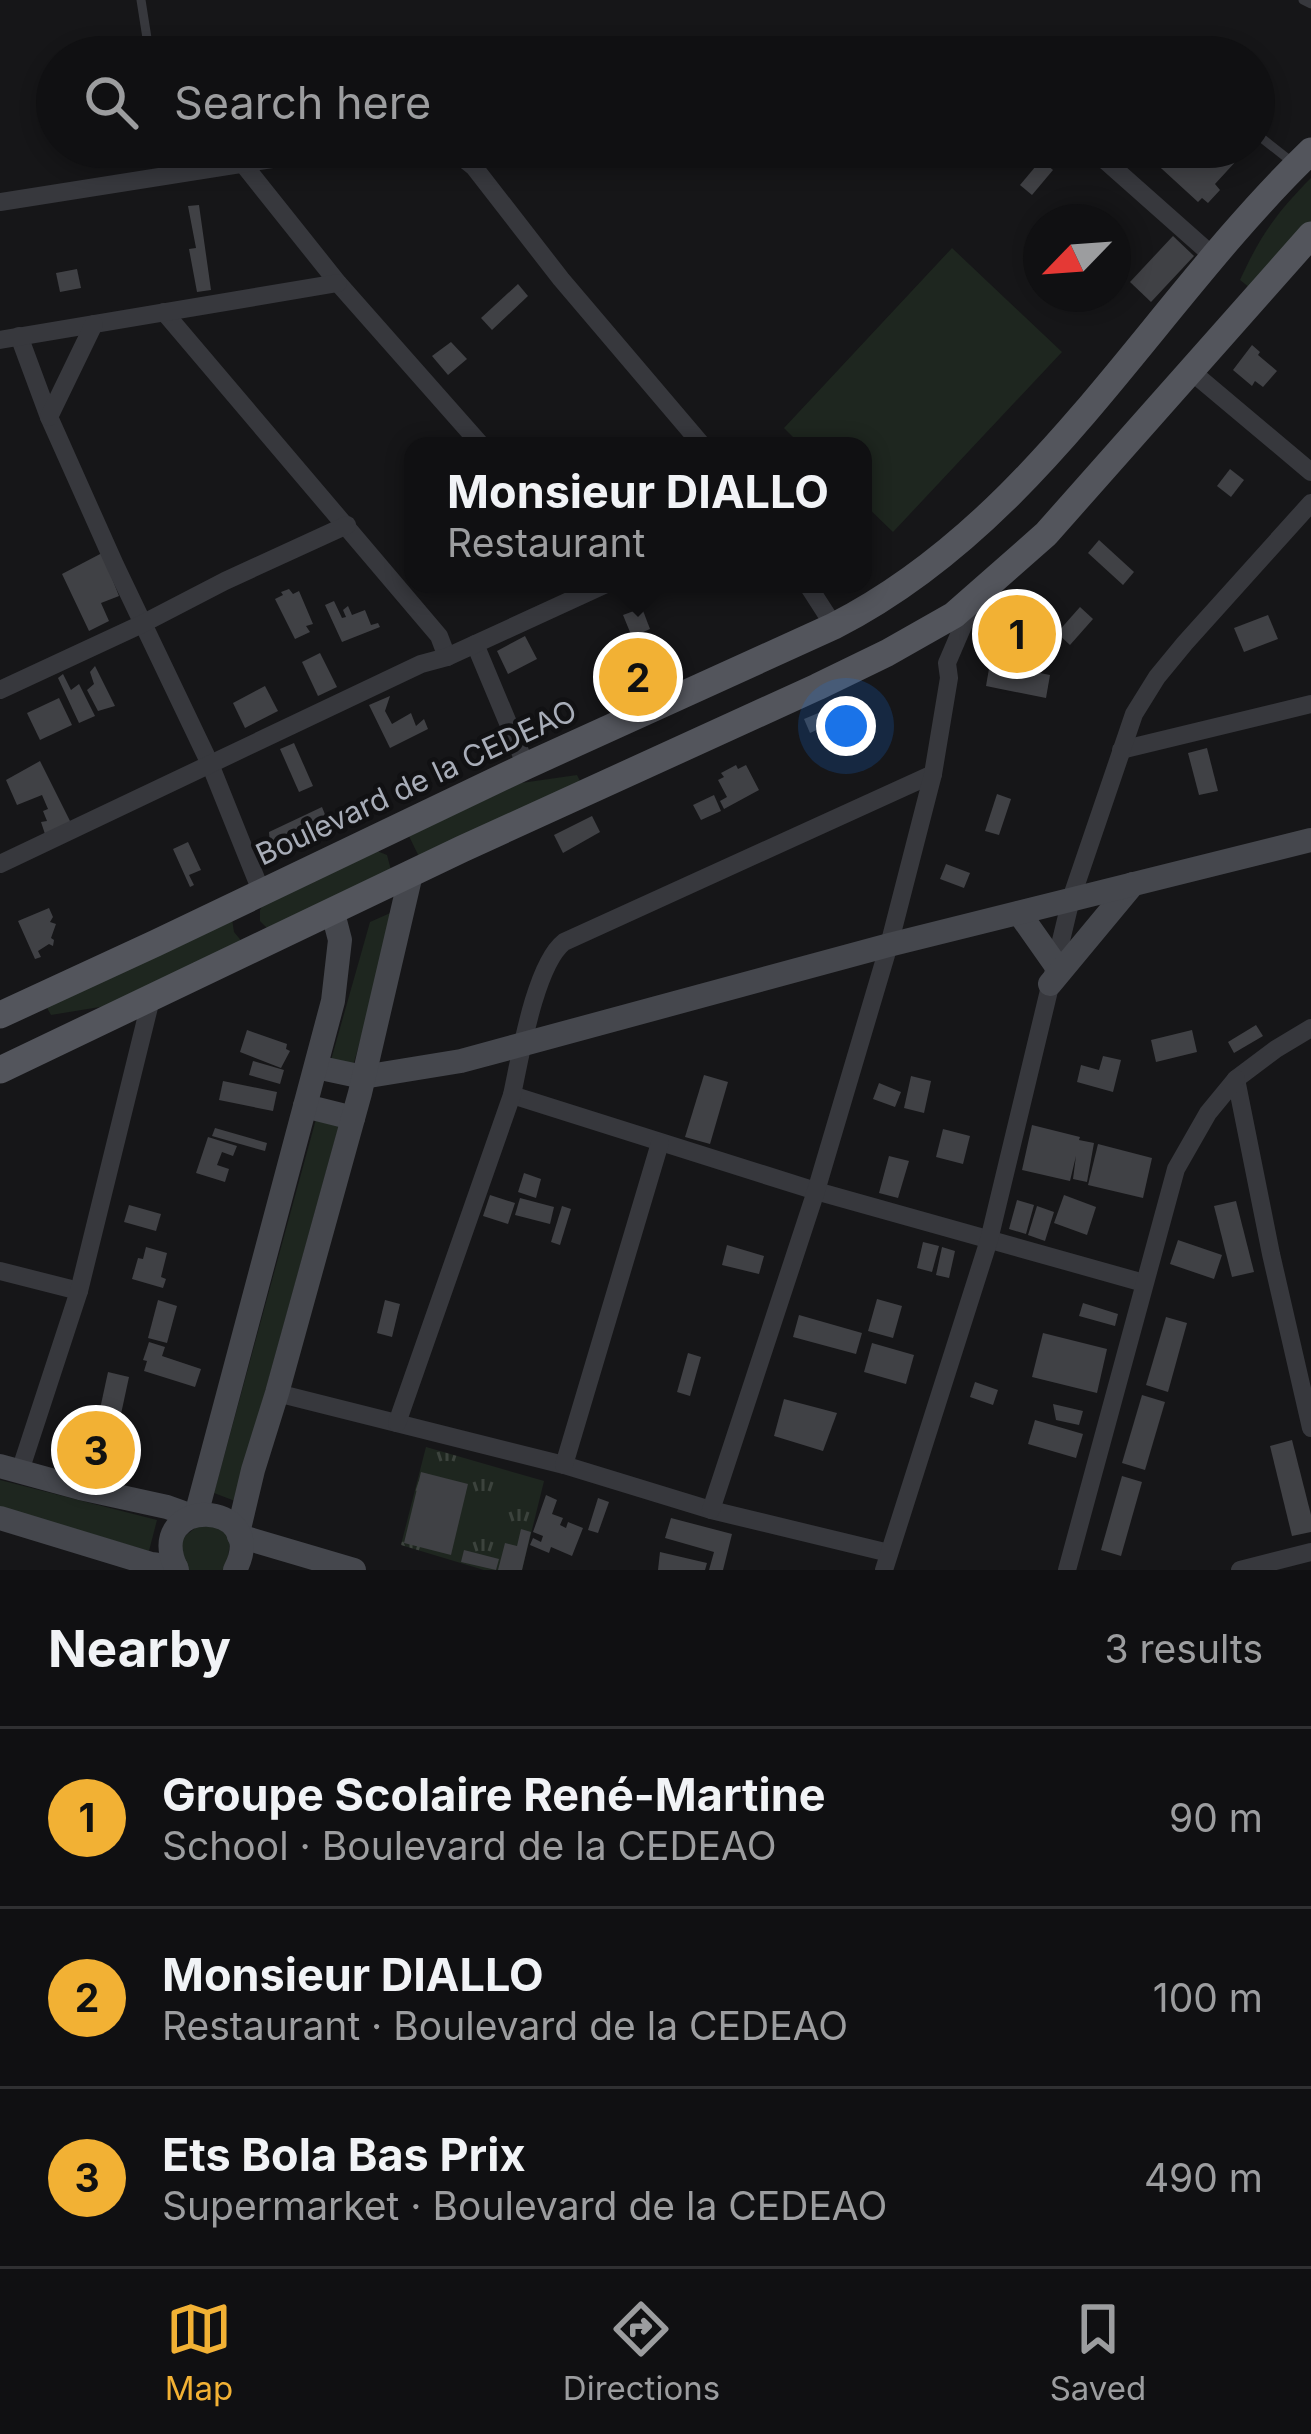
<!DOCTYPE html>
<meta charset="utf-8">
<style>
body{margin:0;font-family:Inter,sans-serif;background:#1e1e20;color:#f1f3f6}
.compass{position:absolute;left:1023px;top:204px;width:108px;height:108px;border-radius:50%;background:#101012;box-shadow:0 6px 18px #0003;rotate:245deg}
.you{position:absolute;left:846px;top:726px;width:42px;height:42px;margin:-30px;border:9px solid #fff;border-radius:50%;background:#1a73e8;box-shadow:0 0 0 18px #1a73e833}
.badge{display:grid;place-items:center;width:78px;height:78px;border-radius:50%;background:#f2b134;color:#111;font-size:39px;font-weight:700}
.pin{position:absolute;translate:-50% -50%;border:6px solid #fff;box-shadow:0 3px 12px #0006}
.popup{position:absolute;left:404px;top:437px;width:468px;height:156px;box-sizing:border-box;display:grid;place-content:center;border-radius:24px;background:#101012;filter:drop-shadow(0 3px 9px #0005);font-size:39px;white-space:nowrap;color:#9c9d9f}
.popup b{font-size:45px;color:#f1f3f6}
.popup::after{content:'';position:absolute;left:50%;top:100%;margin-left:-24px;border:24px solid transparent;border-top-color:#101012}
.list{margin:0;padding:0;list-style:none}
h2{display:flex;justify-content:space-between;align-items:center;height:156px;margin:0;padding:0 48px;font-size:51px}
h2 small{font-size:39px;font-weight:400;color:#9c9d9f}
.list li{display:grid;grid-template-columns:78px 1fr auto;gap:36px;align-items:center;box-sizing:border-box;height:180px;padding:0 48px;border-top:3px solid #303032}
.list b{display:block;font-size:45px;white-space:nowrap}
.list p{margin:0;font-size:39px;white-space:nowrap;color:#9c9d9f}
.list em{font-size:39px;font-style:normal;color:#9c9d9f}
.icon{flex:none;width:66px;height:66px;fill:none;stroke:currentColor;stroke-width:2;stroke-linecap:round;stroke-linejoin:round}
.map{position:relative;flex:none;width:1311px;height:1570px;overflow:hidden}
.search{position:absolute;background:#101012;box-shadow:0 6px 18px #0003;left:36px;right:36px;top:36px;height:132px;display:flex;align-items:center;gap:30px;box-sizing:border-box;padding:0 42px;border-radius:66px;color:#9c9d9f;font-size:45px}
.sheet{height:696px;background:#101012}
nav{display:flex;justify-content:space-around;align-items:center;box-sizing:border-box;height:168px;border-top:3px solid #303032;background:#101012;font-size:33px;color:#9c9d9f}
nav a{display:grid;justify-items:center;gap:6px}
nav .on{color:#f2b134}
.map>svg:first-child{display:block}
.grass{fill:#1e261f}
.park{fill:url(#park-tufts)}
.building{fill:#404145}
.lines{fill:none;stroke-linecap:round;stroke-linejoin:round}
.lane{stroke:#37383d;stroke-width:9}
.street{stroke:#37383d;stroke-width:18}
.secondary{stroke:#45474d;stroke-width:24}
.primary{stroke:#53555c;stroke-width:27}
.labels{text-anchor:middle;dominant-baseline:central;stroke-width:9;stroke-linejoin:round;paint-order:stroke}
.street-label{font-size:30px;fill:#a8adb8;stroke:#111113}
</style>
<div class="map">
<svg width="1311" height="1570" viewBox="0 0 1311 1570">
<defs>
<pattern id="park-tufts" width="24" height="20" patternUnits="userSpaceOnUse" patternTransform="scale(3)"><rect width="24" height="20" fill="#1e261f"/><path d="M3 7l-1-3M5 7V3M7 7l1-3M15 17l-1-3M17 17v-4M19 17l1-3" fill="none" stroke="#3c433d"/></pattern>
</defs>
<rect width="100%" height="100%" fill="#161618"/>
<!-- grass -->
<g class="grass">
<path d="M1311,178V222L1250,288L1240,280C1260,236 1277,212 1311,178Z"/>
<polygon points="952,248 1062,352 893,532 863,503 863,446 802,446 784,428"/>
<polygon points="577,775 582,785 421,861 409,836 521,783"/>
<polygon points="377,851 387,855 391,870 267,928 260,921 260,910 263,905"/>
<polygon points="397,910 353,1066 331,1060 370,922"/>
<polygon points="232,919 234,932 243,943 112,1005 51,1015 46,1006"/>
<polygon points="316,1119 339,1125 235,1501 214,1493"/>
<polygon points="0,1480 157,1520 149,1551 0,1507"/>
<polygon points="204,1521 231,1536 226,1570 187,1570 180,1540"/>
</g>
<!-- park -->
<polygon class="park" points="426,1447 544,1481 522,1570 484,1570 401,1545"/>
<!-- building -->
<g class="building">
<polygon points="1138,147 1176,147 1187,157 1195,147 1249,147 1215,184 1220,190 1208,203 1202,198 1198,202"/>
<polygon points="1041,160 1053,170 1032,195 1020,185"/>
<polygon points="199,205 211,290 197,292 189,249 196,248 188,206"/>
<polygon points="1173,236 1194,256 1151,302 1130,282"/>
<polygon points="77,269 81,288 60,292 56,273"/>
<polygon points="518,284 528,296 492,330 481,318"/>
<polygon points="451,342 467,359 448,375 432,356"/>
<polygon points="1252,345 1260,352 1258,355 1277,371 1263,387 1255,381 1252,386 1233,370"/>
<polygon points="1230,469 1244,480 1231,497 1217,486"/>
<polygon points="1099,540 1134,572 1123,585 1088,553"/>
<polygon points="102,553 119,596 101,603 109,621 89,631 62,574"/>
<polygon points="289,589 293,594 299,591 313,624 306,626 310,632 295,639 275,599 283,595 281,592"/>
<polygon points="334,601 342,618 346,617 343,610 348,606 352,615 365,610 371,625 378,623 380,627 342,642 325,605"/>
<polygon points="1080,607 1093,619 1070,645 1057,633"/>
<polygon points="642,608 650,629 632,637 623,615"/>
<polygon points="1268,615 1278,639 1244,652 1234,628"/>
<polygon points="525,636 537,659 508,674 497,651"/>
<polygon points="320,653 337,687 318,696 302,662"/>
<polygon points="990,663 1050,675 1046,698 986,686"/>
<polygon points="95,666 115,706 98,711 87,690 94,684 90,672"/>
<polygon points="63,674 71,690 79,684 95,716 79,723 58,678"/>
<polygon points="265,686 278,711 245,728 233,703"/>
<polygon points="390,696 385,711 392,724 411,713 416,726 424,719 428,729 390,748 369,705"/>
<polygon points="59,698 72,725 40,740 27,713"/>
<polygon points="828,709 834,722 810,733 804,719"/>
<polygon points="294,743 313,786 299,792 280,749"/>
<polygon points="1207,748 1218,791 1199,795 1188,753"/>
<polygon points="40,761 71,823 46,837 41,822 47,821 43,811 48,809 42,795 17,805 6,780"/>
<polygon points="736,765 738,769 746,765 759,790 724,809 720,801 727,797 718,780 724,777 721,773"/>
<polygon points="997,794 1011,799 999,835 985,831"/>
<polygon points="714,795 721,811 701,820 693,805"/>
<polygon points="322,807 328,822 276,847 270,845 269,832"/>
<polygon points="592,816 600,832 563,853 554,835"/>
<polygon points="188,842 201,870 189,875 194,885 190,887 173,849"/>
<polygon points="946,864 970,873 964,888 940,879"/>
<polygon points="49,908 53,917 50,922 56,924 51,938 54,940 53,946 49,944 38,951 41,957 35,959 18,921"/>
<polygon points="1256,1025 1263,1036 1234,1053 1228,1042"/>
<polygon points="247,1030 287,1044 286,1049 290,1051 281,1068 240,1052"/>
<polygon points="1192,1030 1197,1052 1156,1062 1151,1040"/>
<polygon points="1103,1056 1121,1060 1113,1092 1077,1082 1081,1065 1099,1070"/>
<polygon points="253,1061 284,1070 280,1084 249,1075"/>
<polygon points="704,1075 728,1082 710,1144 685,1137"/>
<polygon points="911,1076 931,1081 924,1113 904,1108"/>
<polygon points="223,1081 277,1092 273,1111 219,1100"/>
<polygon points="879,1083 901,1092 895,1107 873,1099"/>
<polygon points="1032,1125 1080,1137 1079,1140 1094,1143 1087,1182 1073,1179 1076,1156 1070,1181 1022,1170"/>
<polygon points="215,1128 267,1143 265,1151 212,1136"/>
<polygon points="943,1129 970,1136 963,1164 936,1157"/>
<polygon points="208,1137 237,1146 233,1156 222,1152 217,1165 229,1169 225,1182 196,1173"/>
<polygon points="1098,1144 1152,1158 1143,1198 1088,1185"/>
<polygon points="889,1156 909,1161 898,1198 879,1193"/>
<polygon points="524,1173 541,1179 536,1198 518,1192"/>
<polygon points="490,1195 515,1203 508,1224 483,1216"/>
<polygon points="1064,1195 1096,1207 1087,1235 1054,1223"/>
<polygon points="520,1198 554,1207 550,1224 515,1215"/>
<polygon points="1017,1200 1034,1205 1026,1234 1009,1229"/>
<polygon points="1236,1201 1254,1272 1232,1277 1214,1206"/>
<polygon points="129,1205 161,1214 156,1231 124,1222"/>
<polygon points="562,1206 571,1209 560,1245 551,1242"/>
<polygon points="1037,1206 1054,1212 1045,1241 1028,1235"/>
<polygon points="1178,1240 1222,1255 1214,1279 1170,1264"/>
<polygon points="923,1242 939,1246 932,1272 917,1268"/>
<polygon points="727,1245 764,1256 759,1274 722,1265"/>
<polygon points="146,1247 167,1253 161,1277 166,1279 163,1288 132,1279 138,1258 143,1259"/>
<polygon points="942,1247 955,1251 949,1278 936,1275"/>
<polygon points="877,1299 902,1306 893,1338 868,1331"/>
<polygon points="158,1300 177,1306 167,1343 148,1338"/>
<polygon points="385,1300 400,1304 392,1337 377,1333"/>
<polygon points="1083,1303 1118,1314 1115,1326 1079,1316"/>
<polygon points="799,1315 862,1333 856,1354 793,1337"/>
<polygon points="1166,1317 1187,1323 1168,1392 1146,1385"/>
<polygon points="1043,1333 1107,1349 1097,1393 1032,1377"/>
<polygon points="149,1342 165,1347 162,1356 201,1369 195,1387 144,1371 147,1361 143,1360"/>
<polygon points="872,1343 914,1355 906,1384 864,1372"/>
<polygon points="688,1353 701,1357 690,1396 677,1392"/>
<polygon points="108,1372 129,1377 121,1414 100,1409"/>
<polygon points="975,1382 998,1390 993,1405 970,1397"/>
<polygon points="1142,1395 1165,1402 1145,1470 1122,1463"/>
<polygon points="784,1399 837,1413 823,1451 774,1436"/>
<polygon points="1053,1404 1083,1411 1079,1425 1056,1420"/>
<polygon points="1035,1420 1083,1434 1076,1458 1028,1444"/>
<polygon points="1292,1440 1311,1515 1311,1532 1292,1536 1270,1446"/>
<polygon points="421,1472 468,1484 451,1555 404,1543"/>
<polygon points="1122,1476 1142,1482 1121,1556 1101,1550"/>
<polygon points="546,1495 557,1500 552,1514 563,1518 560,1525 566,1528 568,1522 583,1528 572,1556 551,1547 549,1553 530,1545 533,1538 541,1542 543,1536 533,1532"/>
<polygon points="598,1498 609,1502 598,1533 588,1530"/>
<polygon points="671,1518 732,1534 723,1570 709,1570 714,1552 665,1538"/>
<polygon points="521,1529 531,1532 522,1570 498,1570 505,1543 517,1546"/>
<polygon points="464,1550 499,1559 496,1570 461,1562"/>
<polygon points="660,1552 707,1563 705,1570 658,1570"/>
</g>
<g class="lines">
<!-- lane -->
<g class="lane">
<polyline points="141,0 150,57"/>
<polyline points="1303,0 1311,4"/>
<polyline points="1254,132 1292,162"/>
</g>
<!-- street -->
<g class="street">
<polyline points="449,147 474,167 561,279 703,446"/>
<polyline points="1090,147 1214,257"/>
<polyline points="243,164 338,283 482,446"/>
<polyline points="0,202 349,147"/>
<polyline points="164,312 439,636 447,657"/>
<polyline points="19,336 49,417 115,565 210,764 261,891"/>
<polyline points="0,340 338,283"/>
<polyline points="1192,372 1311,472"/>
<polyline points="49,417 94,324"/>
<polyline points="807,584 834,626"/>
<polyline points="475,644 526,766"/>
<polyline points="0,690 142,624 225,581 347,525"/>
<polyline points="1121,750 1311,704"/>
<polyline points="0,864 421,664 447,657 606,584"/>
<polyline points="1311,1028 1276,1049 1236,1079 1271,1254 1311,1428"/>
<polyline points="512,1095 816,1191 1144,1283"/>
<polyline points="0,1271 79,1291"/>
<polyline points="277,1393 564,1465 711,1510 889,1553"/>
<path d="M397,1423L512,1095C520,1058 535,965 564,942L933,774"/>
<polyline points="564,1465 660,1143"/>
<polyline points="20,1471 79,1291 151,999"/>
<polyline points="711,1510 816,1191 889,945 933,774 949,678 947,663 971,607"/>
<polyline points="884,1570 989,1240 1071,899 1134,714 1157,677 1185,643 1311,503"/>
<polyline points="1067,1570 1176,1169 1208,1113 1236,1079"/>
<polyline points="1240,1570 1311,1552"/>
</g>
<!-- secondary -->
<g class="secondary">
<polyline points="1019,913 1055,964"/>
<polyline points="1050,984 1133,884"/>
<polyline points="316,1067 363,1077 461,1061 889,945 1311,840"/>
<polyline points="305,1106 353,1118"/>
<polyline points="0,1466 80,1488 167,1507 192,1516"/>
<polyline points="196,1515 333,1001 340,940 333,913"/>
<polyline points="0,1518 151,1564 176,1567"/>
<polyline points="238,1533 253,1470 277,1393 360,1093 411,874"/>
<polyline points="239,1536 354,1570"/>
<path d="M177,1570C141,1495 272,1498 235,1570"/>
</g>
<!-- primary -->
<g class="primary">
<path d="M0,1015L156,943L526,766L834,626C1040,521 1150,306 1311,151"/>
<polyline points="0,1070 462,849 817,687 887,653 954,615 1046,534 1311,235"/>
</g>
</g>
<g class="labels">
<!-- street labels -->
<g class="street-label">
<text transform="translate(416 782) rotate(-25)">Boulevard de la CEDEAO</text>
</g>
</g>
</svg>
<svg class="compass" viewBox="-18 -18 36 36"><path d="M0-13l5 13h-10z" fill="#e53935"/><path d="M0 13l5-13h-10z" fill="#9c9d9f"/></svg>
<div class="you"></div>
<div class="pin badge" style="left:1017px;top:634px">1</div>
<div class="pin badge" style="left:638px;top:677px">2</div>
<div class="popup"><b>Monsieur DIALLO</b>Restaurant</div>
<div class="pin badge" style="left:96px;top:1450px">3</div>
<div class="search"><svg class="icon" aria-label="search" viewBox="0 0 24 24"><circle cx="10" cy="10" r="6"/><path d="M15 15l6 6"/></svg>Search here</div>
</div>
<section class="sheet">
<h2>Nearby<small>3 results</small></h2>
<ul class="list">
<li><span class="badge">1</span><div><b>Groupe Scolaire René-Martine</b><p>School · Boulevard de la CEDEAO</p></div><em>90 m</em></li>
<li><span class="badge">2</span><div><b>Monsieur DIALLO</b><p>Restaurant · Boulevard de la CEDEAO</p></div><em>100 m</em></li>
<li><span class="badge">3</span><div><b>Ets Bola Bas Prix</b><p>Supermarket · Boulevard de la CEDEAO</p></div><em>490 m</em></li>
</ul>
</section>
<nav>
<a class="on"><svg class="icon" aria-label="map" viewBox="0 0 24 24"><path d="M3 6l6-2 6 2 6-2v14l-6 2-6-2-6 2zM9 4v14M15 6v14"/></svg>Map</a>
<a><svg class="icon" aria-label="directions" viewBox="0 0 24 24"><path d="M12 3l9 9-9 9-9-9zM9 14v-3h6M13 9l2 2-2 2"/></svg>Directions</a>
<a><svg class="icon" aria-label="saved" viewBox="0 0 24 24"><path d="M7 4h10v16l-5-4-5 4z"/></svg>Saved</a>
</nav>
